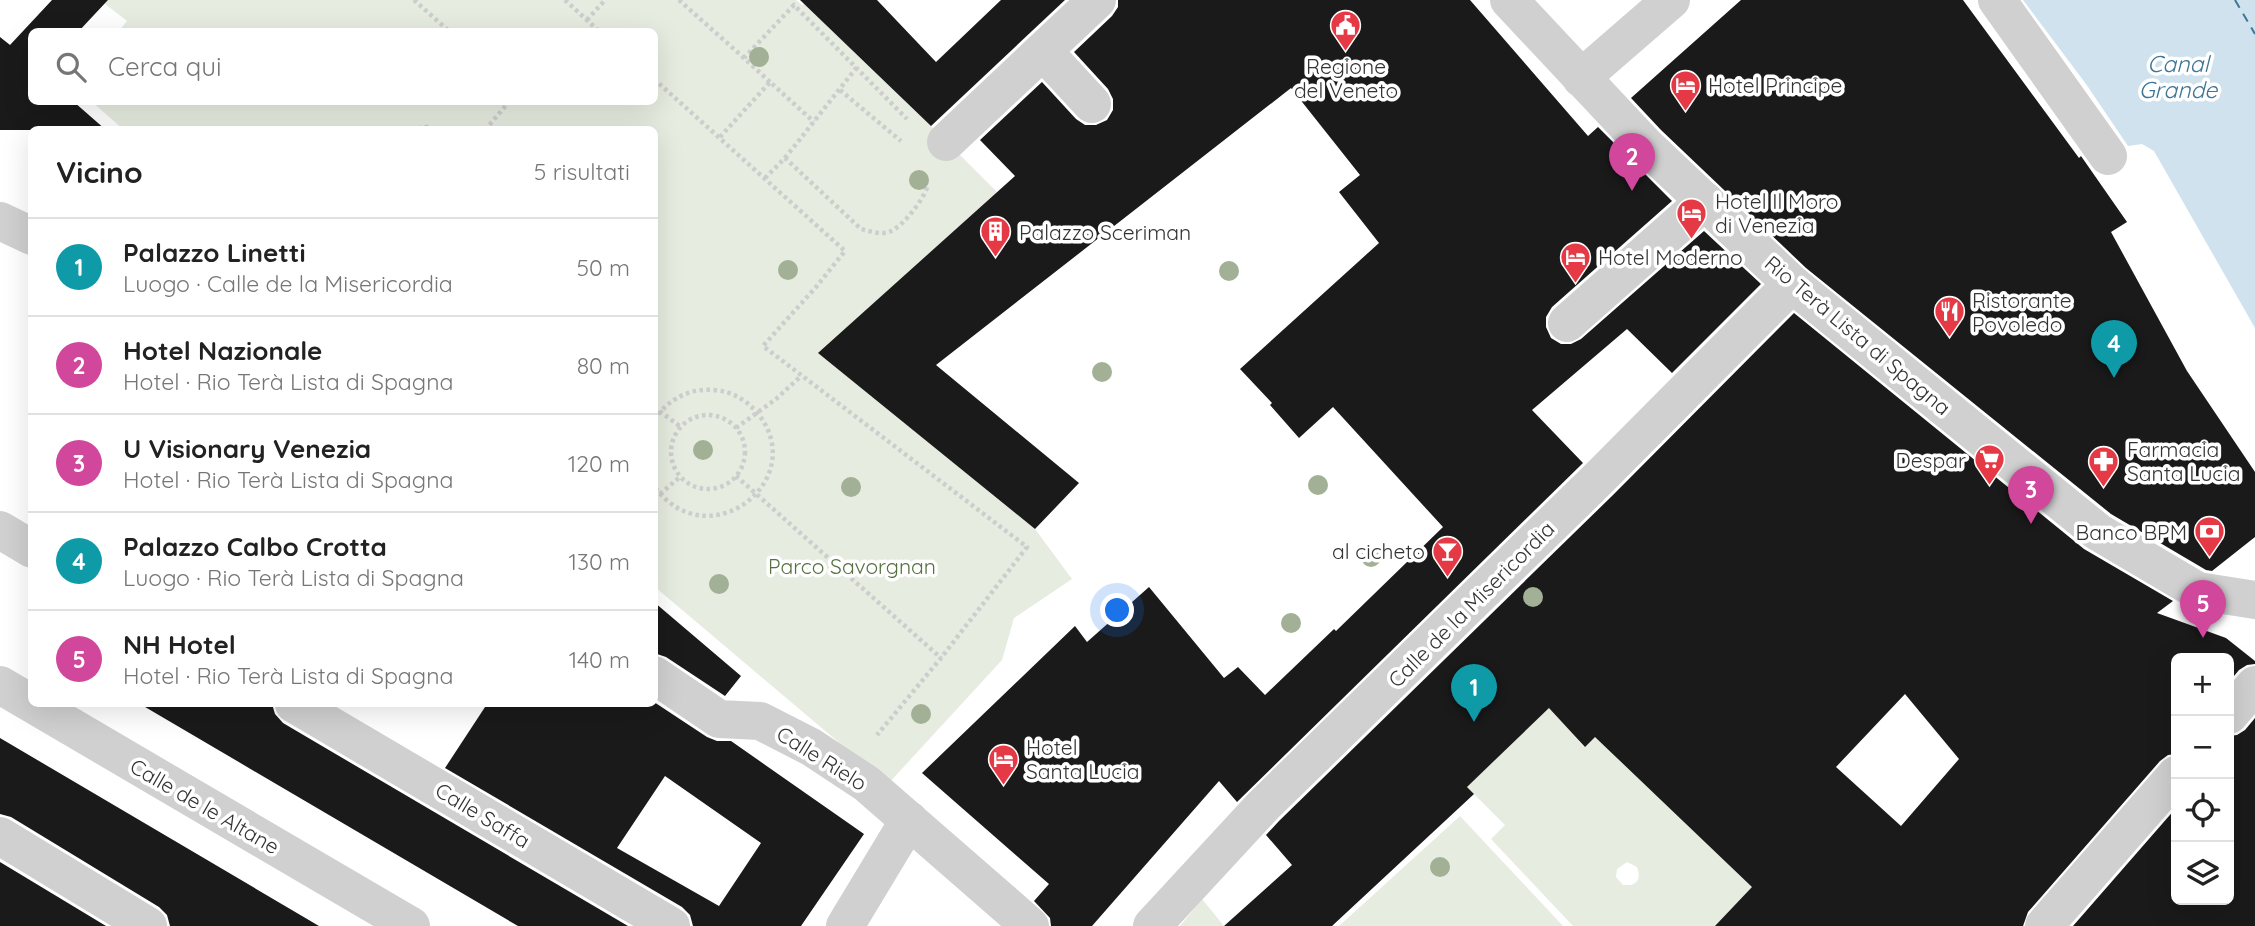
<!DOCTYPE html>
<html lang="it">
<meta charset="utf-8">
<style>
body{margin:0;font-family:Quicksand,sans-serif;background:#f2f2f2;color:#222}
.controls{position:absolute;right:21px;bottom:21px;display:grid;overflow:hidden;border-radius:10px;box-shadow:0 7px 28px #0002}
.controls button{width:63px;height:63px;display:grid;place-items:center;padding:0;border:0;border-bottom:2px solid #e0e0e0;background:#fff;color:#222;font:35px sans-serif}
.you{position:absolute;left:1118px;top:611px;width:24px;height:24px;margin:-18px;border:5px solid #fff;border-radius:50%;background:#1a73e8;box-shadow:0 0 0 10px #1a73e833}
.badge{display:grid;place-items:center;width:46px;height:46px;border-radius:50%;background:#2563eb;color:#fff;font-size:23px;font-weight:700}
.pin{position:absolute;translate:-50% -58px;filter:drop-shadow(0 2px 4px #0008)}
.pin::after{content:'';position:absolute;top:37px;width:24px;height:21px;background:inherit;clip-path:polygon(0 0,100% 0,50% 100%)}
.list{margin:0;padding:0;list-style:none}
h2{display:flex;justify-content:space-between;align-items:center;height:91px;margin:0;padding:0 28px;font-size:30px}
h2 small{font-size:23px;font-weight:400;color:#767676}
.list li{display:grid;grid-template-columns:46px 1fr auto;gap:21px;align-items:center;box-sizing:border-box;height:98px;padding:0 28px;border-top:2px solid #e0e0e0}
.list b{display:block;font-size:26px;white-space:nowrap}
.list p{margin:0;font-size:23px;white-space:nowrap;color:#767676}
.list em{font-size:23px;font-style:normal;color:#767676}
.icon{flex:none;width:38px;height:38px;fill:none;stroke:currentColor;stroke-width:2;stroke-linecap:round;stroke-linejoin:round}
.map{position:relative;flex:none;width:2255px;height:926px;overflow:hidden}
.search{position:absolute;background:#fff;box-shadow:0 7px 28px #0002;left:28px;top:28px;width:630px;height:77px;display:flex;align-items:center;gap:18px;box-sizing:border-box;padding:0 24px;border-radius:10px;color:#767676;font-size:26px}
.panel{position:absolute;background:#fff;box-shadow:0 7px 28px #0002;left:28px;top:126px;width:630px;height:581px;border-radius:10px}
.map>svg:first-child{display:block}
.green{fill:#e6ecdf;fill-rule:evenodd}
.water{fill:#cfe2ee}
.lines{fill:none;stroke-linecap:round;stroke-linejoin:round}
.ferry{stroke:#3f7597;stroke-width:2;stroke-dasharray:9 7;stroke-linecap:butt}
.building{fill:#1a1a1a;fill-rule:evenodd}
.path{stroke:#cdcdcd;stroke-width:4.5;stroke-dasharray:3.5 3.5;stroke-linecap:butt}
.minor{stroke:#d0d0d0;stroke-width:38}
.tree{fill:#a2b095}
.labels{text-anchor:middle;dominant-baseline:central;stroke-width:7;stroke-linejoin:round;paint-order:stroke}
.poi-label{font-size:21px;fill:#333;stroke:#fff;text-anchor:start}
.street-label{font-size:21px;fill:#333;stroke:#fff}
.park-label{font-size:21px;fill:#56703f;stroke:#fff}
.water-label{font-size:23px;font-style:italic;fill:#3f7597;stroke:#fff}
</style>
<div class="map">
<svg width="2255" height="926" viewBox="0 0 2255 926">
<rect width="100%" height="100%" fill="#fff"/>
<!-- green -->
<g class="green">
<polygon points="108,0 796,0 802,5 804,4 934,129 997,192 819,353 1035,529 1072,579 1014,618 1002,660 888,784 655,587 654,130 124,130 92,102 654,102 654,32 119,31 127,21 105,4"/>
<path d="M1550,707L1574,732L1573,734L1584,747L1606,726L1618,759L1738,873L1791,821L1751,926H1573L1491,839L1505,825L1467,787ZM1627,862L1637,867C1640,875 1640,882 1631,885H1623L1616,877L1617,869Z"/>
<polygon points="1460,816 1563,926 1339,926"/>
<polygon points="1202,899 1224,926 1180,926"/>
</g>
<!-- water -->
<polygon class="water" points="2023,0 2255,0 2255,328 2154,151 2142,144 2128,146 2086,84"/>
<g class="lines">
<!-- ferry -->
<polyline class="ferry" points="2235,0 2255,34"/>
</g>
<!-- building -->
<g class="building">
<polygon points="52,0 108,0 78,32 32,32 32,102 74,102 106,130 0,130 0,37 10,45"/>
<polygon points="800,0 877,0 936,62 1001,0 1065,0 931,126"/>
<polygon points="1118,0 1470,0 1588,136 1598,127 1672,201 1552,307 1546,317 1546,327 1551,338 1561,344 1571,344 1581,339 1704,231 1761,284 1672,373 1627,329 1532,410 1583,463 1237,802 1219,781 1092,926 1051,926 1050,918 1034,901 1049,884 922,773 1075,626 1087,642 1149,587 1224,678 1238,667 1265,695 1334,629 1336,631 1443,527 1333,407 1299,438 1270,405 1272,403 1240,369 1379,243 1339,192 1360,175 1291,88 936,365 1079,483 1035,529 818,353 1015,176 980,140 1042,82 1076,119 1085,125 1096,125 1107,120 1113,110 1113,99 1108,89 1074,52 1112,16 1118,7"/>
<polygon points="1741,0 1963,0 2079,158 2081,156 2127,222 2111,232 2187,371 2255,472 2255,537 2212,571 2206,570 2111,514 1806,268 1661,130 1631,98"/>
<path d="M1794,313L2084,549L2173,601L2157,613L2226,638L2255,661V664L2247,665L2239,670L2229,682V658H2176V754L2168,755L2160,761L2028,912L2023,926H1715L1752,887L1595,737L1585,747L1549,708L1467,787L1474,794L1332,926H1224L1292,865L1266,835L1279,821L1613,495ZM1905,694L1959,759L1901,826L1836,767Z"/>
<polygon points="654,602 741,676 725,696 666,657 654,653"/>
<path d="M654,702L707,737L717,741H731L864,834L801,926H693L690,915L682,907L445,768L487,704H654ZM665,776L761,843L719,906L617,848Z"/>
<polygon points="140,704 272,704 275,714 283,723 628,926 518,926"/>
<polygon points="2255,718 2255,926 2073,926 2176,808 2176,900 2229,900 2229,736 2237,735 2245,730"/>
<polygon points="0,738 319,926 170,926 167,915 159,907 11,817 0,814"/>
<polygon points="0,862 106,926 0,926"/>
</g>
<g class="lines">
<!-- path -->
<g class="path">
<polyline points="414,0 450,32"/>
<polyline points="565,0 600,32"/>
<polyline points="679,0 744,58"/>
<polyline points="587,20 605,0"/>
<polyline points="654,79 845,251 816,287 763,346 1027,547 941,658 877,735"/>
<polyline points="770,82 744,58 794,5 907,119"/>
<polyline points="840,90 901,141"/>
<polyline points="404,130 426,127 438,130"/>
<polyline points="485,130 509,102"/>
<polyline points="720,137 770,82 814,122"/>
<polyline points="785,158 857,67"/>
<path d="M765,178L785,158L861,229C870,231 879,235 889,232C903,227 925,198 928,184"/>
<polyline points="654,407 681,427"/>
<circle cx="708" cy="452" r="37"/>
<path d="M654,420C667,400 689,388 713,390C732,391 747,400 759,415C810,481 707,560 654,486"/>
<polyline points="736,428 776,399 801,376"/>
<polyline points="736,476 941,658"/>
<polyline points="660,494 681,476"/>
<polyline points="471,704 474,705"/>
</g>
<!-- minor -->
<g class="minor">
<polyline points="1509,0 1645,145 1792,284 2098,532 2198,591 2255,600"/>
<polyline points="1997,0 2108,156"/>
<polyline points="1043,51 1092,104"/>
<polyline points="1581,78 1671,0"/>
<polyline points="946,142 1097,0"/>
<polyline points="0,221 32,236"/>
<polyline points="1567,323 1705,201"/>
<polyline points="0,530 32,549"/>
<polyline points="654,675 719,719 760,721 811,747 867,784 1030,926"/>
<polyline points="0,685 411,926"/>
<polyline points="294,704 671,926"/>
<polyline points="2229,715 2255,685"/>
<polyline points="0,836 148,926"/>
<polyline points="845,926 909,820"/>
<polyline points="1152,926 1263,806 1597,480 1792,284"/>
<polyline points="2044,926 2176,775"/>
</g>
</g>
<!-- trees -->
<g class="tree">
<circle cx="759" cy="57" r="10"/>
<circle cx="919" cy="180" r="10"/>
<circle cx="788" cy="270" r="10"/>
<circle cx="1229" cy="271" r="10"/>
<circle cx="1102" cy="372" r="10"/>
<circle cx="703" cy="450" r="10"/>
<circle cx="1318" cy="485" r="10"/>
<circle cx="851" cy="487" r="10"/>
<circle cx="1371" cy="557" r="10"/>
<circle cx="719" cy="584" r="10"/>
<circle cx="1533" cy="597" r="10"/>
<circle cx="1291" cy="623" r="10"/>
<circle cx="921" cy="714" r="10"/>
<circle cx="1440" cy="867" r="10"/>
</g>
<!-- icons -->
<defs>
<symbol id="civic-pin" viewBox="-11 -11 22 30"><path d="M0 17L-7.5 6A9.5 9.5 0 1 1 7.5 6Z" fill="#e63946" stroke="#fff"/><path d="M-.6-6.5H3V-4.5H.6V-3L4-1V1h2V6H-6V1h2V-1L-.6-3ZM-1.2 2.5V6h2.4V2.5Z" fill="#fff"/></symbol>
<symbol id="hotel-pin" viewBox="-11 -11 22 30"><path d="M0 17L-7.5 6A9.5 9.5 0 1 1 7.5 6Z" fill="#e63946" stroke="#fff"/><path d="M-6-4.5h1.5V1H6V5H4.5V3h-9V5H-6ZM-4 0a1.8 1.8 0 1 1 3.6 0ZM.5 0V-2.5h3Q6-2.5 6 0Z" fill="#fff"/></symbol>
<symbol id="building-pin" viewBox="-11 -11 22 30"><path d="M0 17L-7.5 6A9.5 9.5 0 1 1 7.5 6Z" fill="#e63946" stroke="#fff"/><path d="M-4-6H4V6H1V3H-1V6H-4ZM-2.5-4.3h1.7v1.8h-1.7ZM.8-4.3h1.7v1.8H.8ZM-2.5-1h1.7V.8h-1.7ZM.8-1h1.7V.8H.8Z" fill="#fff"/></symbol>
<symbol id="restaurant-pin" viewBox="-11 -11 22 30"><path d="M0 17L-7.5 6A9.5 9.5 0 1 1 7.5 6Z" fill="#e63946" stroke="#fff"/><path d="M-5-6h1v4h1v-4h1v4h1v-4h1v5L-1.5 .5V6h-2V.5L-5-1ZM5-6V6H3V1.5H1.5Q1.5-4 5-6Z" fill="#fff"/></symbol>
<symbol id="supermarket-pin" viewBox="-11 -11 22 30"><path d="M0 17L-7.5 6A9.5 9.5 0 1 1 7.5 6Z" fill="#e63946" stroke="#fff"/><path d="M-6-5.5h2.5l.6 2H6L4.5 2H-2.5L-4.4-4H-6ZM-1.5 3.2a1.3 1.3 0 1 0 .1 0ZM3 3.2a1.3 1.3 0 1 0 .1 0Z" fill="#fff"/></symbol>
<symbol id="pharmacy-pin" viewBox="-11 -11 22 30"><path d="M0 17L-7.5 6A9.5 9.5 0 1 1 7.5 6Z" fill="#e63946" stroke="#fff"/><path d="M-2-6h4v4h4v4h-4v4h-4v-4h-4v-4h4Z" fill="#fff"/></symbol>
<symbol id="bank-pin" viewBox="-11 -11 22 30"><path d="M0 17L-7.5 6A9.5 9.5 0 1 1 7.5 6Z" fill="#e63946" stroke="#fff"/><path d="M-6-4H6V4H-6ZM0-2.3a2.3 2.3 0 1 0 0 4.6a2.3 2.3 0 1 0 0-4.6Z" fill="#fff"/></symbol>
<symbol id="bar-pin" viewBox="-11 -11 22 30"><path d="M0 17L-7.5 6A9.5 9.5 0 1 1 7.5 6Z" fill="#e63946" stroke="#fff"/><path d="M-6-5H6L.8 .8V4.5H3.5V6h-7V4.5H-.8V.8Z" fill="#fff"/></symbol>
</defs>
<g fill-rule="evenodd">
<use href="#civic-pin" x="1328" y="8" width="35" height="47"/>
<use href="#hotel-pin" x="1668" y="68" width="35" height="47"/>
<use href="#hotel-pin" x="1674" y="196" width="35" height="47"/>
<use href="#building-pin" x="978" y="214" width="35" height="47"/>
<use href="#hotel-pin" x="1558" y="240" width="35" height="47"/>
<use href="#restaurant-pin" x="1932" y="294" width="35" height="47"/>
<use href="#supermarket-pin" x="1972" y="442" width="35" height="47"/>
<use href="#pharmacy-pin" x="2086" y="444" width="35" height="47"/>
<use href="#bank-pin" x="2192" y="514" width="35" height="47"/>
<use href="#bar-pin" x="1430" y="534" width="35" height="47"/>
<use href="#hotel-pin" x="986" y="742" width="35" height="47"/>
</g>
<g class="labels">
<!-- poi labels -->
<g class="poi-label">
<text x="1346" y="66" text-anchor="middle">Regione<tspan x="1346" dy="24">del Veneto</tspan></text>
<text x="1708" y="85">Hotel Principe</text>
<text x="1715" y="201">Hotel Il Moro<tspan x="1715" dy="24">di Venezia</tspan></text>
<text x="1019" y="232">Palazzo Sceriman</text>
<text x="1598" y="257">Hotel Moderno</text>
<text x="1972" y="300">Ristorante<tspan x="1972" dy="24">Povoledo</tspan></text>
<text x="2127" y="449">Farmacia<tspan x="2127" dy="24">Santa Lucia</tspan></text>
<text x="1966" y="460" text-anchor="end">Despar</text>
<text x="2187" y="532" text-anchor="end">Banco BPM</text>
<text x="1425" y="551" text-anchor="end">al cicheto</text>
<text x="1026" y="747">Hotel<tspan x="1026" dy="24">Santa Lucia</tspan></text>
</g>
<!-- street labels -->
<g class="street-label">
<text transform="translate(1858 335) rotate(40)">Rio Terà Lista di Spagna</text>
<text transform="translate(1471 604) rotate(-45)">Calle de la Misericordia</text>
<text transform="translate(822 758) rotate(32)">Calle Rielo</text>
<text transform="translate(205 806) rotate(30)">Calle de le Altane</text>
<text transform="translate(483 815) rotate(31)">Calle Saffa</text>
</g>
<!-- park labels -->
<g class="park-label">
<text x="852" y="566">Parco Savorgnan</text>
</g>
<!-- water labels -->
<g class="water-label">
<text x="2178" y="63">Canal<tspan x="2178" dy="26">Grande</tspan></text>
</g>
</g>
</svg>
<div class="controls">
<button>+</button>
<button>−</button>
<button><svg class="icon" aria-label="locate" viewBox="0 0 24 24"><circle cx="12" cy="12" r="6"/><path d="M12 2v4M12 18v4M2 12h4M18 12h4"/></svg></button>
<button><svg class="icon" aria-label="layers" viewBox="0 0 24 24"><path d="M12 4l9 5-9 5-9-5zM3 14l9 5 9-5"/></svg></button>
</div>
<div class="you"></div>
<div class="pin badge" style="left:1474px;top:722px;background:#0f9aa8">1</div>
<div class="pin badge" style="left:1632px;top:191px;background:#d1479c">2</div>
<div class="pin badge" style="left:2031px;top:524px;background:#d1479c">3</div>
<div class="pin badge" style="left:2114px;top:378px;background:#0f9aa8">4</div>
<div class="pin badge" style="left:2203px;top:638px;background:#d1479c">5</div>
<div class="search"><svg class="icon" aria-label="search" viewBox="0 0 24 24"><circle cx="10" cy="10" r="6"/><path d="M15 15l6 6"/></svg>Cerca qui</div>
<section class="panel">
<h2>Vicino<small>5 risultati</small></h2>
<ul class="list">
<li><span class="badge" style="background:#0f9aa8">1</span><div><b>Palazzo Linetti</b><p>Luogo · Calle de la Misericordia</p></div><em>50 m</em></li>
<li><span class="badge" style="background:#d1479c">2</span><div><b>Hotel Nazionale</b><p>Hotel · Rio Terà Lista di Spagna</p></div><em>80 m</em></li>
<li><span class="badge" style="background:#d1479c">3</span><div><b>U Visionary Venezia</b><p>Hotel · Rio Terà Lista di Spagna</p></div><em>120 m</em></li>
<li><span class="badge" style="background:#0f9aa8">4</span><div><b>Palazzo Calbo Crotta</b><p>Luogo · Rio Terà Lista di Spagna</p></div><em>130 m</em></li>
<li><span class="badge" style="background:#d1479c">5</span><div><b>NH Hotel</b><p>Hotel · Rio Terà Lista di Spagna</p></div><em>140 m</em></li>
</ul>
</section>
</div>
